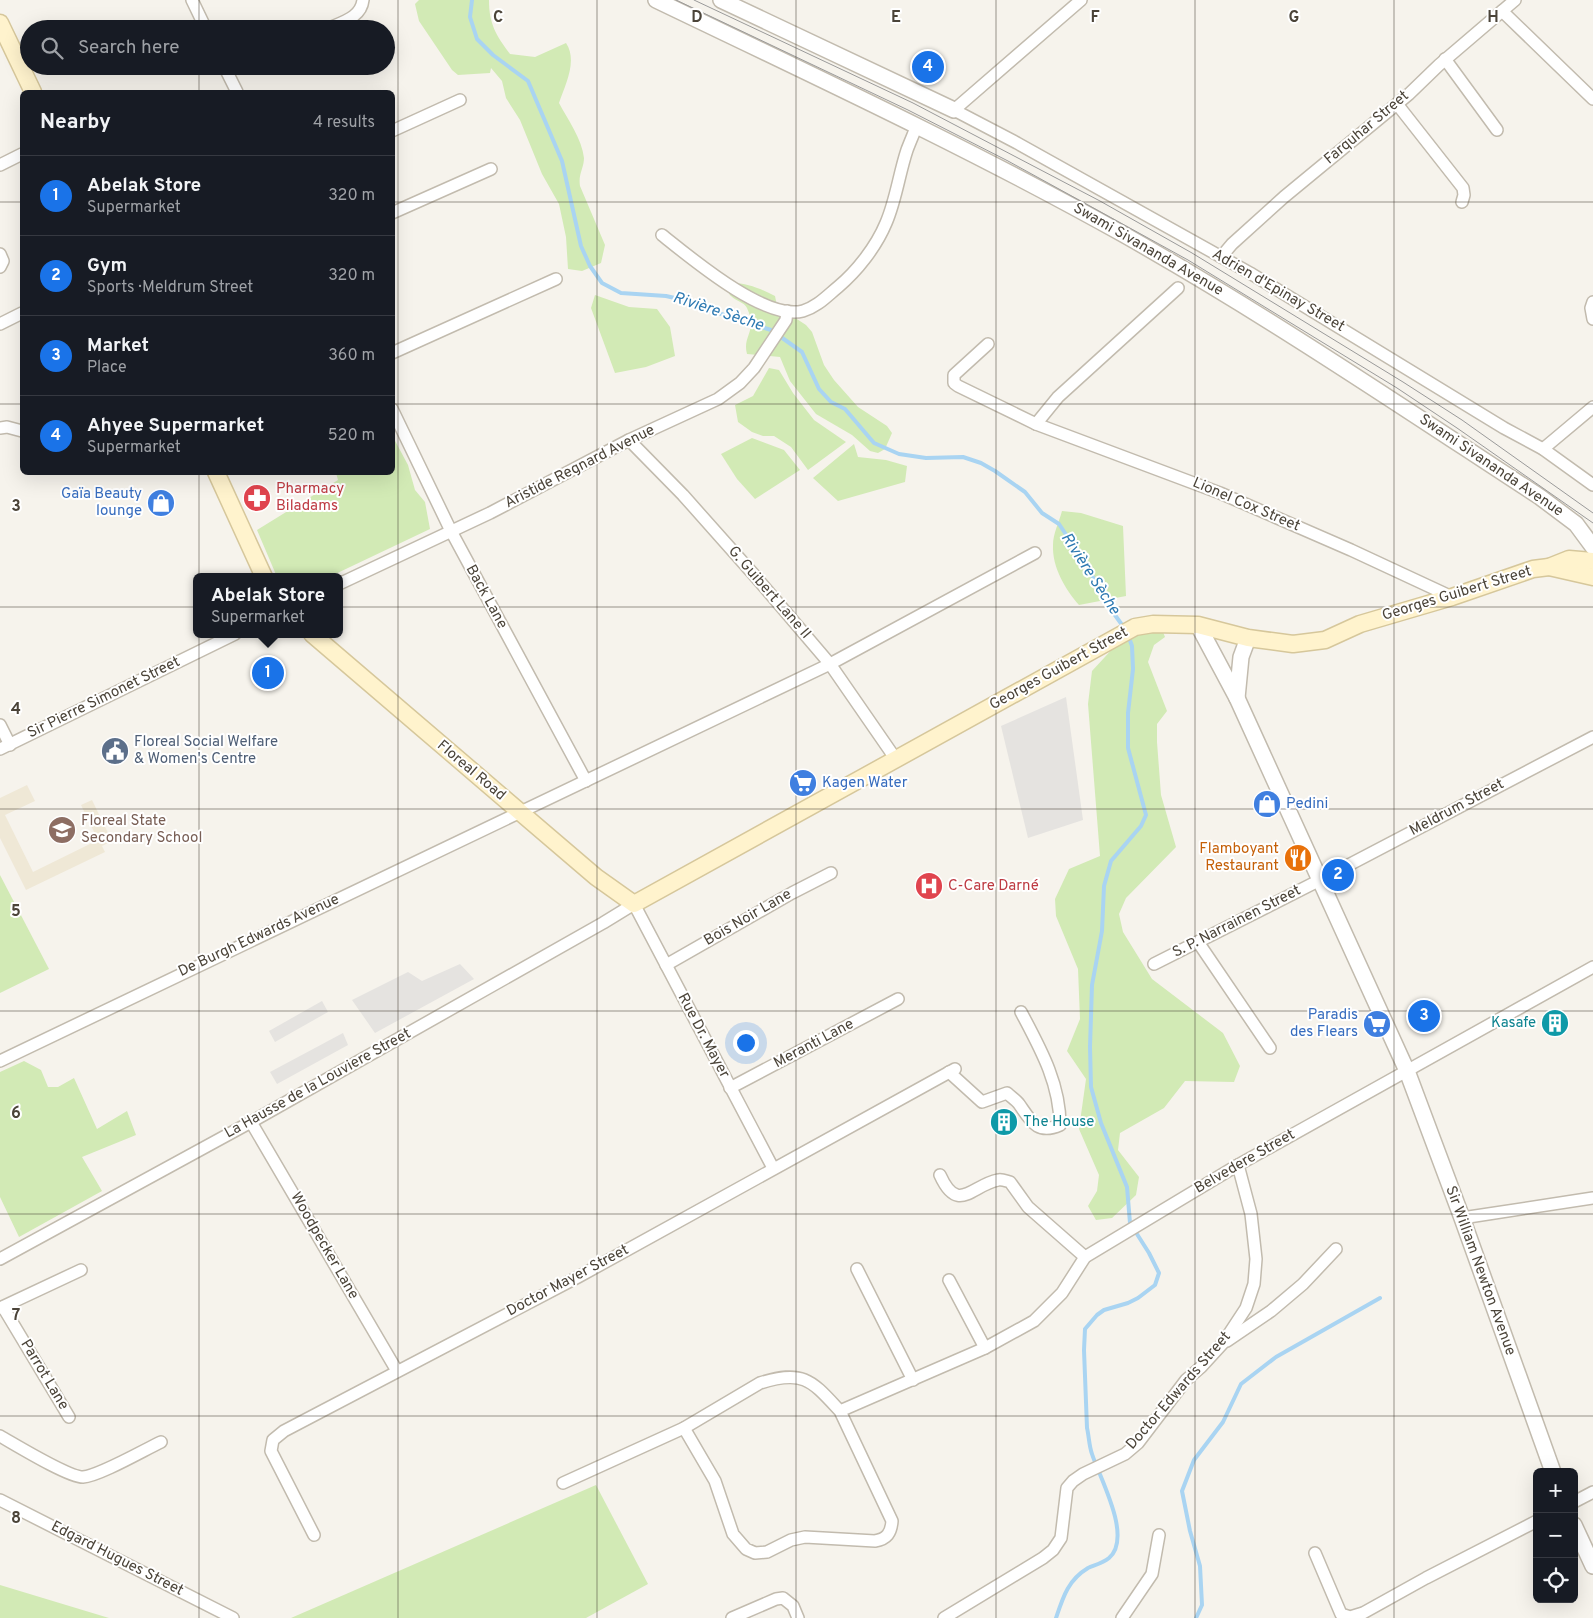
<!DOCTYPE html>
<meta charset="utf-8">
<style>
body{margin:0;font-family:Overpass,sans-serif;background:#242831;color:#f1f3f6}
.controls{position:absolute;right:15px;bottom:15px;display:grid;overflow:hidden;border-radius:8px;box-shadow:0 5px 20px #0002}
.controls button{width:45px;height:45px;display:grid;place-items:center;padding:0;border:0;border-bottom:1px solid #363941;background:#171b24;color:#f1f3f6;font:25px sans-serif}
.you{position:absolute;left:745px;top:1042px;width:18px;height:18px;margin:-12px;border:4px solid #fff;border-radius:50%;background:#1a73e8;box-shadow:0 0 0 8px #1a73e833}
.badge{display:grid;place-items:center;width:32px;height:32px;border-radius:50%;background:#1a73e8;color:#fff;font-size:16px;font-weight:700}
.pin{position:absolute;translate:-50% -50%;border:2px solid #fff;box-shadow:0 1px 5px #0006}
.popup{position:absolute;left:193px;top:573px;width:150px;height:65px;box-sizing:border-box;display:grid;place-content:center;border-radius:8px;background:#171b24;filter:drop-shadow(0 1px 4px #0005);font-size:16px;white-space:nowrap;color:#9ea1a6}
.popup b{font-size:19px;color:#f1f3f6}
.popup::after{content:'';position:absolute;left:50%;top:100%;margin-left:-10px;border:10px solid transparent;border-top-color:#171b24}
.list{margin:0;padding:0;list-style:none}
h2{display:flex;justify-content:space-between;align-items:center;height:65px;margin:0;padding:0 20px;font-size:21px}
h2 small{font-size:16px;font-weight:400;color:#9ea1a6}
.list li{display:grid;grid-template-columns:32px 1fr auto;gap:15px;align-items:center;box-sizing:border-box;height:80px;padding:0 20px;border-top:1px solid #363941}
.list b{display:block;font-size:19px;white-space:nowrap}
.list p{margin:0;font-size:16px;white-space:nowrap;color:#9ea1a6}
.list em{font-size:16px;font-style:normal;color:#9ea1a6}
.icon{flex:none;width:28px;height:28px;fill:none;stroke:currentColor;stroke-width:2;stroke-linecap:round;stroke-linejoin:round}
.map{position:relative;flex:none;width:1593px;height:1618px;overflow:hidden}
.search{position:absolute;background:#171b24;box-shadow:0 5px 20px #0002;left:20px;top:20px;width:375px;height:55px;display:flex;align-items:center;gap:12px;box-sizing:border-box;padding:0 18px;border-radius:28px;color:#9ea1a6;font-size:19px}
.panel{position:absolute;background:#171b24;box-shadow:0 5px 20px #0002;left:20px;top:90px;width:375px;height:385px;border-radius:8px}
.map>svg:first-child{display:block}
.education{fill:#efe8d6}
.green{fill:#d2eab5}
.parking{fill:#e5e3e0}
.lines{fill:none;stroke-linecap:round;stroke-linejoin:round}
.stream{stroke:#a9d4f2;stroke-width:4}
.minor-casing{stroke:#c2bbae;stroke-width:14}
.tertiary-casing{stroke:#c2bbae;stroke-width:18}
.secondary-casing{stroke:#d6c79b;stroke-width:19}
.minor{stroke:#fff;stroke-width:11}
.tertiary{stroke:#fff;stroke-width:15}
.secondary{stroke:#fff3cd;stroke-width:16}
.tram{stroke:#9a9a9a;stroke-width:1}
.grid{fill:none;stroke:#4b4439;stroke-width:1;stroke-opacity:0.55}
.labels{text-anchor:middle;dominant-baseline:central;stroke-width:4;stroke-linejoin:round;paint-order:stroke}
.street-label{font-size:15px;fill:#4b4439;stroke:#fff}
.health-label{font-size:15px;fill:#be3a42;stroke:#fff;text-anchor:start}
.shop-label{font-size:15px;fill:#366cbe;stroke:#fff;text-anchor:end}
.service-label{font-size:15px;fill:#4e5e75;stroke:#fff;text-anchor:start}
.education-label{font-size:15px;fill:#785e54;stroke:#fff;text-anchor:start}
.food-label{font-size:15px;fill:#c56008;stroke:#fff;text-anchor:end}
.culture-label{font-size:15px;fill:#0d838f;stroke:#fff;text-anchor:end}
.water-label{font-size:16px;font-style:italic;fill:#2e7ab2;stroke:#fff}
.grid-label{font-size:16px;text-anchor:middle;font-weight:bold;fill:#4b4439;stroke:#fff;stroke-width:4;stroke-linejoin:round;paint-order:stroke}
</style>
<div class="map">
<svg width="1593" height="1618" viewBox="0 0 1593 1618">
<rect width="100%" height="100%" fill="#f6f3ec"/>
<!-- education -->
<polygon class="education" points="27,785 35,801 5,815 33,872 98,840 81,805 92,800 112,841 102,846 105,852 26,890 0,838 0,798"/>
<!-- green -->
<g class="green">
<path d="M419,0H489C489,24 496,35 510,54L535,57L566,43C578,61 565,85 559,103C568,120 582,139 584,158C584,168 578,174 580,186L605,245L601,263L582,271L568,269L566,237L559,204L542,174L520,120L506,98L502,81L491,68L490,73L458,75L452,70L419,21L415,4Z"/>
<path d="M732,283C748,283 761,289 775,296L777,306L806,325L812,332L824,365L834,380L858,407L887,426L892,433L885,449L878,453L870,451L852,435L816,414L790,381L780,357L747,354C742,335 758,332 747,308C744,302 736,301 731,296C729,295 729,292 727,289Z"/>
<polygon points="595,295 629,307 657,309 670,327 675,356 646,367 615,373 591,308"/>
<polygon points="769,368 779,370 793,393 814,420 846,442 808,470 791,447 774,436 763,436 752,432 738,422 735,405 753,396"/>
<polygon points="393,437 408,465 415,490 425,502 430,529 329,577 277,577 257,530 338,480 336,473 392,472"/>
<polygon points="752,438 784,450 800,470 755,499 737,479 721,454"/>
<polygon points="854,444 858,457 886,460 907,466 905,482 838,501 813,478"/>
<path d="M1062,511L1081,513L1123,526L1126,596L1079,605C1065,589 1052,567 1053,545C1053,534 1059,522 1062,511Z"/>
<polygon points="1161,627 1165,637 1154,645 1148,662 1167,711 1157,724 1157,742 1161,795 1176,847 1126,898 1119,914 1123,932 1152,979 1223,1033 1240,1066 1234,1082 1185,1081 1164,1108 1120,1133 1118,1150 1139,1177 1136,1195 1112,1218 1096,1220 1088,1206 1097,1191 1099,1175 1079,1129 1086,1079 1067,1051 1080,1019 1078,969 1056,916 1055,899 1069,869 1100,856 1088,704 1092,671 1128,632"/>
<polygon points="0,875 49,969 0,993"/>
<polygon points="24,1061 41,1070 48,1087 58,1087 74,1078 97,1129 127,1111 136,1135 82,1157 102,1191 19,1237 0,1197 0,1072"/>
<polygon points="596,1485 648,1584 586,1618 291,1618"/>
<polygon points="0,1585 109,1618 0,1618"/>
</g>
<!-- parking -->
<g class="parking">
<polygon points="1066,697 1083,820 1028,838 1001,726"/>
<polygon points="460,964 474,979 375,1033 352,1000 408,972 422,981"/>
<polygon points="322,1001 328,1012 275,1042 269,1031"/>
<polygon points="343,1033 348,1045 277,1084 270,1072"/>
</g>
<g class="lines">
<!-- stream -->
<g class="stream">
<polyline points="472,0 470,17 477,39 493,55 528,81 562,161 581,246 590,266 602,283 621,293 666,296 688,301 706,309 771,330 802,352 819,389 831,402 845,409 874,443 899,454 926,458 963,457 981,463 995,471 1025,492 1042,513 1059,524 1087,566 1107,604 1125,629"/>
<path d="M1056,1618C1063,1597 1068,1580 1088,1568C1095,1565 1103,1563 1109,1558C1133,1537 1100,1479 1092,1454C1089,1446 1089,1436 1087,1428L1084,1350L1085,1329L1097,1315L1104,1310L1128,1303L1138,1298L1155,1285L1159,1273L1149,1253L1130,1223L1127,1187L1101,1123L1091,1087L1090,1047L1092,985L1102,931L1104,886L1111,861L1141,826L1146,815L1128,748V713L1133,669L1132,646L1128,635"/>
<polyline points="1196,1618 1202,1605 1200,1566 1190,1531 1182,1491 1194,1460 1223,1422 1241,1384 1276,1357 1380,1298"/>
</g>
<defs>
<g id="minor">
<polyline points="192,0 206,29"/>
<polyline points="1081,0 954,110 1017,143 1250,273 1504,428 1543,449 1593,485"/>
<polyline points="1502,11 1593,99"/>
<path d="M327,29C342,22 361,18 363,0"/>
<polyline points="1445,59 1497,130"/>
<polyline points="224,66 237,92"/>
<polyline points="1397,104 1463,188 1464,195 1462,202"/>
<polyline points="392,131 460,100"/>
<polyline points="0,165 22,154"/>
<polyline points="392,213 491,169"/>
<path d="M662,235C691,258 765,321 803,311C817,307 827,296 838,287C857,271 876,247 886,223C896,200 899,174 907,150C910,142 914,133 917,125"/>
<polyline points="0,254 3,261 0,267"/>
<polyline points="1221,257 1232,244 1284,197 1409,94 1439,65 1515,0"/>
<polyline points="1593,302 1591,308 1593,319"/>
<polyline points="0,324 22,313"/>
<polyline points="988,344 954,375 954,383 958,386 1036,424 1220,493 1351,550 1452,597"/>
<polyline points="392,353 556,279"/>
<polyline points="392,409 451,531 586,781"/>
<polyline points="1036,424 1058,397 1178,288"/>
<polyline points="0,428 7,427 22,431"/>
<polyline points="629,440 683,495 755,576 830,664 895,758"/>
<polyline points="1543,449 1593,407"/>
<polyline points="339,584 490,513 629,440 718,399 740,383 754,368 786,320 787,311"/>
<polyline points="0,725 10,745"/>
<polyline points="0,749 235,634"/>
<polyline points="1198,942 1270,1048"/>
<polyline points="1154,964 1320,880 1593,737"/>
<polyline points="666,965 792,893 831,873"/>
<polyline points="0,1061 830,664 1035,553"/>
<path d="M949,1072L982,1102L1007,1093C1011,1097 1016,1100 1019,1104C1031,1121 1037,1135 1060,1125C1060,1083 1040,1048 1021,1012"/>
<polyline points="730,1088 898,999"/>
<polyline points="251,1122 397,1371"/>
<path d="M940,1175C958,1215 972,1185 998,1180C1002,1179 1006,1181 1010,1182L1028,1207L1085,1257"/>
<polyline points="1462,1218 1593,1198"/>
<polyline points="0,1259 251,1122 603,923 634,904 773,1168"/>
<polyline points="857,1269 913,1380"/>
<polyline points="949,1280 985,1348"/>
<polyline points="3,1307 69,1417"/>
<polyline points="0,1308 81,1270"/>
<polyline points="1227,1341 1271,1311 1303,1284 1336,1249"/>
<path d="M840,1411L892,1521C891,1533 887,1539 875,1541L805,1537L791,1540L767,1552L755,1553L746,1549L733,1534L715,1481L684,1428L760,1383C804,1369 812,1381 840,1411L985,1348L1034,1321L1062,1293L1085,1257L1238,1165L1593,967"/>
<path d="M0,1436C16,1445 68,1477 83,1477C99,1476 144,1450 161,1442"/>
<polyline points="563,1483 684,1428"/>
<polyline points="0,1500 233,1618"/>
<polyline points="1574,1502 1593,1492"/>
<polyline points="314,1535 271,1451 273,1440 284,1431 578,1277 955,1069"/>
<polyline points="1315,1553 1341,1614 1350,1617 1363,1613 1426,1578 1537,1521"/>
<polyline points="732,1618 776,1599 783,1598 793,1606 798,1618"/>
<polyline points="944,1618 1043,1558 1053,1550 1061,1538 1067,1488 1073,1481 1083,1474 1125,1454 1138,1443 1186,1380 1201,1367 1223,1343 1246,1308 1254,1284 1256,1259 1251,1214 1238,1165"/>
<polyline points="1122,1618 1152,1574 1159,1535"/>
</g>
<g id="tertiary">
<path d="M656,0C812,75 969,148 1121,233C1265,314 1402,407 1540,497L1576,524L1593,547"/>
<polyline points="721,0 954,110"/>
<polyline points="1198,625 1237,698 1407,1071 1462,1218 1553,1472"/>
<polyline points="1237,698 1241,657 1248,638"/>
<polyline points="1574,1525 1593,1566"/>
</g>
<g id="secondary">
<polyline points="0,23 33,92"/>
<polyline points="216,472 264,577"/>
<polyline points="1549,567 1593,577"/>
<polyline points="312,634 596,877 634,904 1135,627 1153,624 1198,625 1248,638 1293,644 1325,640 1360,624 1452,597 1533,569 1549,567 1569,559 1593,561"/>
</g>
</defs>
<!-- minor casing -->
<use href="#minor" class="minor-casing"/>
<!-- tertiary casing -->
<use href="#tertiary" class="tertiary-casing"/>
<!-- secondary casing -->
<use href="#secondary" class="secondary-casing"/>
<!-- minor -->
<use href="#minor" class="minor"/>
<!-- tertiary -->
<use href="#tertiary" class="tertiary"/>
<!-- secondary -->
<use href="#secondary" class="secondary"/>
<!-- tram -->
<g class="tram">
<polyline points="676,0 908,110 1008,161 1188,260 1397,388 1457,428 1593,523"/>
<polyline points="694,0 913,103 1100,201 1192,253 1403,382 1462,420 1593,513"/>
</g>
</g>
<!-- grid -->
<path class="grid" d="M199,0V29M398,0V1618M597,0V1618M796,0V1618M996,0V1618M1195,0V1618M1394,0V1618M199,66V92M0,202H22M392,202H1593M0,404H22M392,404H1593M199,472V1618M0,607H1593M0,809H1593M0,1011H1593M0,1214H1593M0,1416H1593"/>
<!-- icons -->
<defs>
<symbol id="pharmacy-disc" viewBox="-11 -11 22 22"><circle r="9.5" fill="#e0444e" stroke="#fff"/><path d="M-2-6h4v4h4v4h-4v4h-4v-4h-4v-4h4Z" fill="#fff"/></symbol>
<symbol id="shop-disc" viewBox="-11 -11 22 22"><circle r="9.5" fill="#3f7fe0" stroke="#fff"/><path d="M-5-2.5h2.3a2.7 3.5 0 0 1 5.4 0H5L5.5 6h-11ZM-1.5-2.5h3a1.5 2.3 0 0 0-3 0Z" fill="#fff"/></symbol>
<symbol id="civic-disc" viewBox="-11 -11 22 22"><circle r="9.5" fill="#5c6f8a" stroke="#fff"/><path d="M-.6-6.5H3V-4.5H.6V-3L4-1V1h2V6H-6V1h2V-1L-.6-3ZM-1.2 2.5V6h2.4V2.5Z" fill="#fff"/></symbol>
<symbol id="supermarket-disc" viewBox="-11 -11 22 22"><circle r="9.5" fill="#3f7fe0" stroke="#fff"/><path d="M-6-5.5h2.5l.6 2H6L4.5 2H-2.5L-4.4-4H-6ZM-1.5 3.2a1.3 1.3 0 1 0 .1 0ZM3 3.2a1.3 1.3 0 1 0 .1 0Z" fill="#fff"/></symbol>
<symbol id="school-disc" viewBox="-11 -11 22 22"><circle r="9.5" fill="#8d6e63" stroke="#fff"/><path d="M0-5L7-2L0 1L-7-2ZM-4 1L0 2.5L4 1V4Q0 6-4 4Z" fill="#fff"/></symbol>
<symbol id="restaurant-disc" viewBox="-11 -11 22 22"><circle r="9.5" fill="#e8710a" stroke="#fff"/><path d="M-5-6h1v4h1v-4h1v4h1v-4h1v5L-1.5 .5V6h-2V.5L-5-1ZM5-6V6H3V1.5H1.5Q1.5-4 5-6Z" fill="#fff"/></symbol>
<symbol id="hospital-disc" viewBox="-11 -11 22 22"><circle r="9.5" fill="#e0444e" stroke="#fff"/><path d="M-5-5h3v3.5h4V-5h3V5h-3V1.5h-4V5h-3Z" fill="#fff"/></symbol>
<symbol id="building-disc" viewBox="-11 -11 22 22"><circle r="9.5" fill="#0f9aa8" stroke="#fff"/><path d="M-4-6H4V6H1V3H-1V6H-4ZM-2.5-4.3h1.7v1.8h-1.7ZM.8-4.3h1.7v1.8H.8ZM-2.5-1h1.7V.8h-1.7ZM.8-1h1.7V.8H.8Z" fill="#fff"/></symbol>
</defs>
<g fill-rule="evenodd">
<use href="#pharmacy-disc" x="241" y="482" width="32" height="32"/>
<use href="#shop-disc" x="145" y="487" width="32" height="32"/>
<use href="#civic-disc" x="99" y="735" width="32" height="32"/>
<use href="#supermarket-disc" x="787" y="767" width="32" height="32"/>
<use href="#shop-disc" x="1251" y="788" width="32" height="32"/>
<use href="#school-disc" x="46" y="814" width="32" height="32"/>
<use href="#restaurant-disc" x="1282" y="842" width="32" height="32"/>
<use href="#hospital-disc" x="913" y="870" width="32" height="32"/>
<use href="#building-disc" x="1539" y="1007" width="32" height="32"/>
<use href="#supermarket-disc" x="1361" y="1008" width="32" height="32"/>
<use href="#building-disc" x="988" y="1106" width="32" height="32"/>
</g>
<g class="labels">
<!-- street labels -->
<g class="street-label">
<text transform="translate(1367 128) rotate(-40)">Farquhar Street</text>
<text transform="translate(1148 250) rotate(30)">Swami Sivananda Avenue</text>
<text transform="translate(1278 291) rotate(30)">Adrien d'Epinay Street</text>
<text transform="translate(1491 466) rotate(34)">Swami Sivananda Avenue</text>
<text transform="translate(580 467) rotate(-27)">Aristide Regnard Avenue</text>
<text transform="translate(1246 505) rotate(23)">Lionel Cox Street</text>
<text transform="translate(769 593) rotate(49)">G. Guibert Lane II</text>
<text transform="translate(1457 594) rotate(-17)">Georges Guibert Street</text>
<text transform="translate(486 597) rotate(61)">Back Lane</text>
<text transform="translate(1059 669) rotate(-29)">Georges Guibert Street</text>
<text transform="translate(104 698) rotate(-26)">Sir Pierre Simonet Street</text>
<text transform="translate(471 771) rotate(40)">Floreal Road</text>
<text transform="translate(1457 808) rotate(-28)">Meldrum Street</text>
<text transform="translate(748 918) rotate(-30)">Bois Noir Lane</text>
<text transform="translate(1237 922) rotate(-27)">S. P. Narrainen Street</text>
<text transform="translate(259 936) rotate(-25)">De Burgh Edwards Avenue</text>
<text transform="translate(703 1036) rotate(62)">Rue Dr. Mayer</text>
<text transform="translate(814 1044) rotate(-28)">Meranti Lane</text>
<text transform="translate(318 1084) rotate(-29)">La Hausse de la Louviere Street</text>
<text transform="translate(1245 1162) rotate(-30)">Belvedere Street</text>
<text transform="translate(324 1246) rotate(60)">Woodpecker Lane</text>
<text transform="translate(1480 1271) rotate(70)">Sir William Newton Avenue</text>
<text transform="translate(568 1281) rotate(-28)">Doctor Mayer Street</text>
<text transform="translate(44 1375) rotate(59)">Parrot Lane</text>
<text transform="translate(1179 1391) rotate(-49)">Doctor Edwards Street</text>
<text transform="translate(117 1559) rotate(27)">Edgard Hugues Street</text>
</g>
<!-- health labels -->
<g class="health-label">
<text x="276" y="489">Pharmacy<tspan x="276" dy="17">Biladams</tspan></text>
<text x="948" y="886">C-Care Darné</text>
</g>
<!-- shop labels -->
<g class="shop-label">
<text x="142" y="494">Gaïa Beauty<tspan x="142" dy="17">lounge</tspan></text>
<text x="822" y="783" text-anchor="start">Kagen Water</text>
<text x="1286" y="804" text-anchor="start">Pedini</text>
<text x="1358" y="1015">Paradis<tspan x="1358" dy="17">des Flears</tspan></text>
</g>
<!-- service labels -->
<g class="service-label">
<text x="134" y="742">Floreal Social Welfare<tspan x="134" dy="17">&amp; Women's Centre</tspan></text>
</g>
<!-- education labels -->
<g class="education-label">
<text x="81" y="821">Floreal State<tspan x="81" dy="17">Secondary School</tspan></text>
</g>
<!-- food labels -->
<g class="food-label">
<text x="1279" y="849">Flamboyant<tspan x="1279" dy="17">Restaurant</tspan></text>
</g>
<!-- culture labels -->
<g class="culture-label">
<text x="1536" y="1023">Kasafe</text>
<text x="1023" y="1122" text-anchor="start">The House</text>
</g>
<!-- water labels -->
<g class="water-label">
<text transform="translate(718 312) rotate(18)">Rivière Sèche</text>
<text transform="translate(1090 574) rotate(57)">Rivière Sèche</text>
</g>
</g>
<g class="grid-label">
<text x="498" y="22">C</text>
<text x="697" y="22">D</text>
<text x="896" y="22">E</text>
<text x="1095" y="22">F</text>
<text x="1294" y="22">G</text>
<text x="1493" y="22">H</text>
<text x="16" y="511">3</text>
<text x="16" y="714">4</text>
<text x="16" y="916">5</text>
<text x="16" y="1118">6</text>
<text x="16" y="1320">7</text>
<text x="16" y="1523">8</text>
</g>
</svg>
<div class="controls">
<button>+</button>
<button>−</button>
<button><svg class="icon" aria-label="locate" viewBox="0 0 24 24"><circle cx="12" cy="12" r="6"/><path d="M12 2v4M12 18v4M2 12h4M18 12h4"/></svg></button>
</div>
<div class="you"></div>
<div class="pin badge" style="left:268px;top:673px">1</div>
<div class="popup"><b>Abelak Store</b>Supermarket</div>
<div class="pin badge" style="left:1338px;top:875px">2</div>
<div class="pin badge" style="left:1424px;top:1016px">3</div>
<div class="pin badge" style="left:928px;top:67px">4</div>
<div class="search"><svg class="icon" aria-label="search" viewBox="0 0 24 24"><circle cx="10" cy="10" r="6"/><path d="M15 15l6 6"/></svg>Search here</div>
<section class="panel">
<h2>Nearby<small>4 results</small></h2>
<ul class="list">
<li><span class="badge">1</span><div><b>Abelak Store</b><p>Supermarket</p></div><em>320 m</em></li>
<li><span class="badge">2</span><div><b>Gym</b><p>Sports · Meldrum Street</p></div><em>320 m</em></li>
<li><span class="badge">3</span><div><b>Market</b><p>Place</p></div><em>360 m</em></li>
<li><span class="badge">4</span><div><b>Ahyee Supermarket</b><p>Supermarket</p></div><em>520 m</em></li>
</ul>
</section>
</div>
